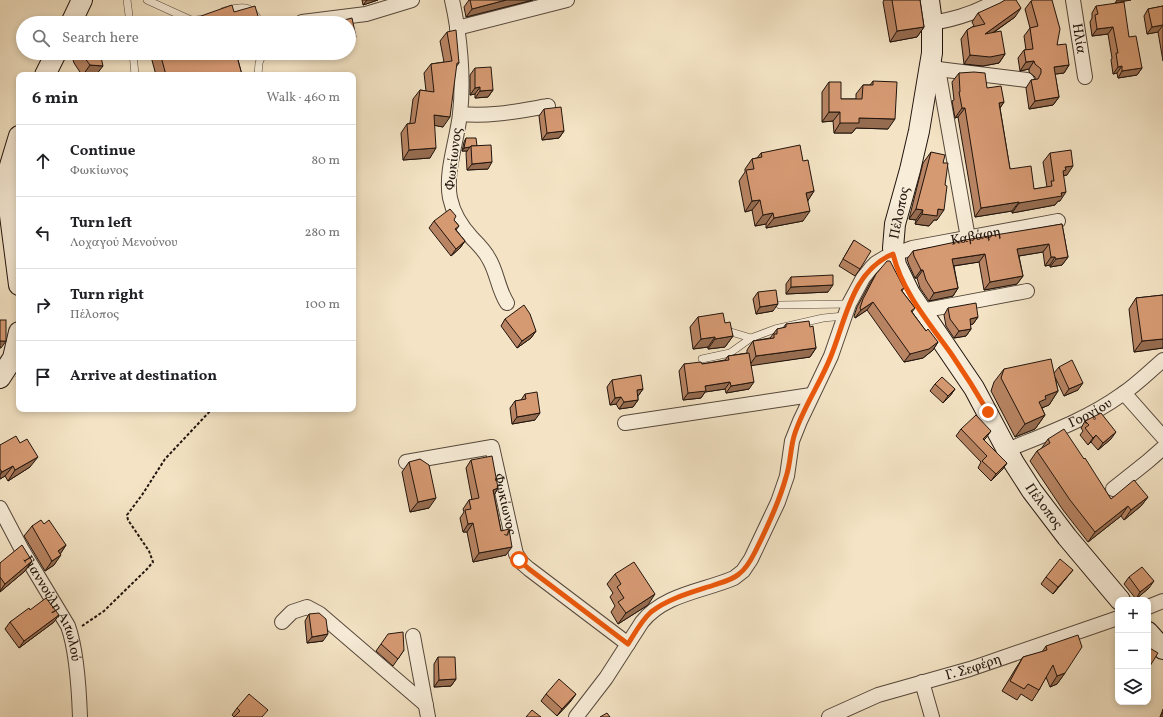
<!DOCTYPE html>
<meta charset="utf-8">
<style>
body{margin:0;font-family:Vollkorn,serif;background:#f6f6f6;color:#202124}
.controls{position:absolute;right:12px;bottom:12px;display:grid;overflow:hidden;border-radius:8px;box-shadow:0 2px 6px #0003}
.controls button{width:36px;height:36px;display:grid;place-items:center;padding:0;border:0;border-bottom:1px solid #e0e0e0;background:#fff;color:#202124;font:20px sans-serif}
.stop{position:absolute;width:12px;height:12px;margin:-9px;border:3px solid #ea580c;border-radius:50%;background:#fff}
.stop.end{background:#ea580c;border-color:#fff;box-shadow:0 1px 4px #0008}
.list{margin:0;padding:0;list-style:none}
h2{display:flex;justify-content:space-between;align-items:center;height:52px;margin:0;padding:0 16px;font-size:17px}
h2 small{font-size:13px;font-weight:400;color:#757577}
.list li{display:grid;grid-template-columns:26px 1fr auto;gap:12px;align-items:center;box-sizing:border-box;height:72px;padding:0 16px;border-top:1px solid #e0e0e0}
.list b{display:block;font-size:15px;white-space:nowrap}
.list p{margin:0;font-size:13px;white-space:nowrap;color:#757577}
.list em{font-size:13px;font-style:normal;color:#757577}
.icon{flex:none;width:22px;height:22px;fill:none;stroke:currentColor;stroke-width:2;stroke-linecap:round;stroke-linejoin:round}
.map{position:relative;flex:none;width:1163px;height:717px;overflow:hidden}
.search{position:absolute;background:#fff;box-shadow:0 2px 6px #0003;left:16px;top:16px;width:340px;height:44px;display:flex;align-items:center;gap:10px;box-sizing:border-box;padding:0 14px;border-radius:22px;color:#757577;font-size:15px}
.panel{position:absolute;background:#fff;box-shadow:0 2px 6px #0003;left:16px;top:72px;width:340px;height:340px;border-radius:8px}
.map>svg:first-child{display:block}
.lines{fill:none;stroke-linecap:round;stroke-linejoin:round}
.lane-casing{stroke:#56483b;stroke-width:8}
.street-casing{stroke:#56483b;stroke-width:16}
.secondary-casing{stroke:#21140d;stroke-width:22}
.path{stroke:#21140d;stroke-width:2;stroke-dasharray:3 2;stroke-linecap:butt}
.lane{stroke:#f8edd9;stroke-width:7}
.street{stroke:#f8edd9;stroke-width:14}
.secondary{stroke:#f8edd9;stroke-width:20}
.wall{fill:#b88463;stroke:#21140d}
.shaded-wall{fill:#966c50;stroke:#21140d}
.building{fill:#d69a73;stroke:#21140d}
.route{stroke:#ea580c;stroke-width:5}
.labels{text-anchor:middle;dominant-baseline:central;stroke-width:3;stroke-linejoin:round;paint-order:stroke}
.street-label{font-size:14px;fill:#21140d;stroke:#f8edd9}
</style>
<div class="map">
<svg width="1163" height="717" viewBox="0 0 1163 717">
<rect width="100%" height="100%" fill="#f4e4c5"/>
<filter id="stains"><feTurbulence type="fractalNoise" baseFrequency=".005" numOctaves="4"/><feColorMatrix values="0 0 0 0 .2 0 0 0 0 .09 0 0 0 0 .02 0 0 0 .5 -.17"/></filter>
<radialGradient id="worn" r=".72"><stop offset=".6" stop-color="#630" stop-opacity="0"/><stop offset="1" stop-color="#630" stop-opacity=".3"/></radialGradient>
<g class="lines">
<defs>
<g id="lane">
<polyline points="127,0 130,23"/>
<polyline points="147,0 193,21"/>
<path d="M224,11C242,6 251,4 260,23"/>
<polyline points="133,53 135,75"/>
<polyline points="258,75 259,63 263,53"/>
<polyline points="780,305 849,304"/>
<polyline points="731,332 751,338"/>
<polyline points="702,359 730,353 751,338 775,329 823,318 844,316"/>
</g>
<g id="street">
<path d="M452,0C460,35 464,79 460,114C457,141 445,172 450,198C453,213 462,227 472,238C478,244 485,251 489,259C497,272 498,289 507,303"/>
<path id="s1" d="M1073,0L1085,77"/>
<polyline points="302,22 366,14 412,0"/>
<path d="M932,23C956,19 977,13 997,0"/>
<polyline points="457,28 567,0"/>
<polyline points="931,61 938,69 968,238"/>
<polyline points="938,69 1027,80"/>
<path d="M460,114C491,117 518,111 548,106"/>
<polyline points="921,311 1027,291"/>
<polyline points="1124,393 1163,437"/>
<polyline points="625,423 811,395"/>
<path id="s2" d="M1007,450C1046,434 1086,420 1121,395C1136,385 1149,372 1163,360"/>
<path id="s3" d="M406,462L492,447L516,554L522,563L529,569L628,644"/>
<polyline points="1113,489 1147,462 1163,448"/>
<path id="s4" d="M0,508L21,548L68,626C77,651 79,689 80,717"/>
<polyline points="1148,607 1163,601"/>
<polyline points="282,622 292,612 307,607 320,614 426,705"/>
<polyline points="413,636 428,717"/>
<polyline points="922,682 932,717"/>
<path id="s5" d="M576,717L606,678L642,622C664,594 704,591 734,578L743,571L751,559L778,502L787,476L792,441L800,421L831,356L849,304L863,278L871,268L876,263L886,257L912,248L1058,221"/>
<path id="s6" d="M829,717L878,695L970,669L1118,618"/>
</g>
<g id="secondary">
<path id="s7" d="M929,0L932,23V53L919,131L910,170L895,224L893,248L896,265L910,294L974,388L1014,463L1032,491L1067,537L1120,600"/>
<polyline points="71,23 82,0"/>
<polyline points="45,75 56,53"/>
<polyline points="19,136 9,169 7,192 19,285"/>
<polyline points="0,378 13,358 19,332"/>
<polyline points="1148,632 1163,649"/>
</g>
</defs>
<!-- lane casing -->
<use href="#lane" class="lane-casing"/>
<!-- street casing -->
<use href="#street" class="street-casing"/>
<!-- secondary casing -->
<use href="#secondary" class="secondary-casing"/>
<!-- path -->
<polyline class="path" points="82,626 104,611 147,569 153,562 149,551 128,520 127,515 142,495 165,459 212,409"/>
<!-- lane -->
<use href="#lane" class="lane"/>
<!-- street -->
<use href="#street" class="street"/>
<!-- secondary -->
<use href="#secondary" class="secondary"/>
</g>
<!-- wall -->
<g class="wall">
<polygon points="362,0 378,0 363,5"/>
<polygon points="469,0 533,0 466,17 464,7"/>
<polygon points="884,0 920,0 924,27 917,37 890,42 883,2"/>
<polygon points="1031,1 1057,45 1069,65 1064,73 1055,74 1059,97 1053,105 1029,109 1026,88 1031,80 1035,80 1035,77 1029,72 1029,69 1020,71 1018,58 1024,50 1026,50 1024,36 1030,28 1025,9"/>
<polygon points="1096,6 1129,37 1142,68 1137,75 1118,78 1117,73 1113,74 1111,60 1112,58 1108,34 1092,36 1090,22 1092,18 1092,13"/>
<polygon points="1163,6 1163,61 1158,32 1147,34 1144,16 1148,9"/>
<polygon points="978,13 1015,17 993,33 1005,54 999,63 983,66 964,64 961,39 967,30 974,26 972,22"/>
<polygon points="447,32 459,63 456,67 443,127 434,125 430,158 403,160 401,133 407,124 410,123 413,99 420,90 426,91 424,73 431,64 444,62 440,41"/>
<polygon points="71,53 100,53 96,75 82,75 74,63"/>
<polygon points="150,53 248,53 237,56 242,75 156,75"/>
<polygon points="475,68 493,90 488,97 475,98 475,94 470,95 470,75"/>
<polygon points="959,73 987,88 1004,102 1000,108 1010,169 1034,189 1047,187 1043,162 1050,153 1067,175 1063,176 1060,201 1058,201 1055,205 1012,213 1012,211 975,217 958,117 955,118 952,101 954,100 952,82"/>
<polygon points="873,81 888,129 856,128 852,133 834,133 833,121 822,122 822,92 829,82 841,99 856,99 856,94 863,85 870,85"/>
<polygon points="544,109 564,131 559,138 542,140 539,116"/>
<polygon points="466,138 477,146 488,169 467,170 466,153 467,151 462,151 464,142"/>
<polygon points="931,152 937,220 934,220 929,226 915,224 916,220 909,219 923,163"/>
<polygon points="761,153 803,161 814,191 808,200 803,221 766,228 766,224 755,226 752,210 745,212 739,181 745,172 745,169 752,159 757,158"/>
<polygon points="454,220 459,226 456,230 465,241 460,248 451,256 429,228 434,221"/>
<polygon points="1062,224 1068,257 1062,265 1050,267 1050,265 1045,266 1043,252 1019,256 1023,276 1017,284 984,290 979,262 954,266 958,288 953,296 929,301 920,288 917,278 915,278 909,265 907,259 913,251"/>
<polygon points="854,240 860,269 855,276 839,266"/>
<polygon points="876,274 904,288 902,291 915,308 912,312 926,331 938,342 933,350 923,358 904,362 867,310 855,318 854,316 857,307 870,283"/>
<polygon points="791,277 828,292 786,294 786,284"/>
<polygon points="758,292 773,311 756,314 753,299"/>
<polygon points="1163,295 1163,348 1134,352 1129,309 1136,298"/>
<polygon points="948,308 978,317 973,324 970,325 971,329 966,336 954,338 946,326 944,315"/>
<polygon points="698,317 725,323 733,336 725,347 708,349 708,347 693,349 690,327"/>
<polygon points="505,319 536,331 531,338 517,348 501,326"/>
<polygon points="786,324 810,327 816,348 810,357 751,365 749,389 726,393 725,389 705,392 701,398 683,400 679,371 684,364 702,364 725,360 728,356 747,353 747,350 753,341 770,338 777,329 783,328"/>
<polygon points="1059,367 1078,390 1064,396 1055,377 1058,391 1049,405 1042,408 1045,415 1035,429 1015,437 991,391 994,382 1004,369 1054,373"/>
<polygon points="19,372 19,380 16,377"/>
<polygon points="612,380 643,389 638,396 638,400 633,407 619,409 616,404 610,405 607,387"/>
<polygon points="935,384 955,389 950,396 943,403 930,391"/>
<polygon points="525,394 535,420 512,424 510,408 515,401 521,400"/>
<polygon points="1085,421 1111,439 1098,450 1091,442 1088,445 1080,435 1083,431 1081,428"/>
<polygon points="961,429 986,438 984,440 1007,463 1002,470 991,481 978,468 981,462 956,436"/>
<polygon points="1048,439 1111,499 1148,497 1141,506 1124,520 1121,516 1088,542 1063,510 1030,461 1037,451 1041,449"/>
<polygon points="0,445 30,467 8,481 5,476 0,479"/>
<polygon points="471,460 498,488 494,495 506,555 473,562 467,532 463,532 460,518 464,512 463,509 469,500 472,500 466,468"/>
<polygon points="409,462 429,508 410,512 402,472"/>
<polygon points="44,524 66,545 60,554 54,565 45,571 24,536 32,526"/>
<polygon points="32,561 25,571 0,592 0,563"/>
<polygon points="615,574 648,605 618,624 611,612 615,606 610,597 613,593 607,584"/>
<polygon points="1068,576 1053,594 1041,584 1046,577"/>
<polygon points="1129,577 1149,588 1136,599 1124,584"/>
<polygon points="30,610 54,622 19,648 5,629 10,622"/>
<polygon points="309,614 323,641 307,643 305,621"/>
<polygon points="381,644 404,650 393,666 376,651"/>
<polygon points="1046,646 1065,673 1057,684 1050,687 1046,677 1039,690 1032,701 1021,694 1017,700 1002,691 1016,668 1023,657 1042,652"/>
<polygon points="438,657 456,679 451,686 434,687 434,664"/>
<polygon points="546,694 571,701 557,716 541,701"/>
<polygon points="237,708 268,710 234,717 232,715"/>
<polygon points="1163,709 1163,717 1160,717"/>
</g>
<!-- shaded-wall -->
<g class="shaded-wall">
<polygon points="367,0 378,0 363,5"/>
<polygon points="506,0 533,0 466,17 472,9"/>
<polygon points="1117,0 1131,0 1115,3"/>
<polygon points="1021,8 1015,17 978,43 985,34"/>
<polygon points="1163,25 1158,32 1147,34 1152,27"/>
<polygon points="924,27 917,37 890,42 897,31"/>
<polygon points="1113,27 1108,34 1092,36 1097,29"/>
<polygon points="356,37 351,44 349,45 349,39"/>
<polygon points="231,53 248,53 227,59"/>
<polygon points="289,53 297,53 287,56"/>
<polygon points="1005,54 999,63 983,66 964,64 970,55"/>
<polygon points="1034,61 1029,69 1020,71 1026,62"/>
<polygon points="90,65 103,66 96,75 83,75"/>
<polygon points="1069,65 1064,73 1048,75 1054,67"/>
<polygon points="1122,66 1117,73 1113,74 1118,67"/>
<polygon points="1142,68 1137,75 1118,78 1122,71"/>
<polygon points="480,87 475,94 470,95 475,88"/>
<polygon points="493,90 488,97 475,98 480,91"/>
<polygon points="1059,97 1053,105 1029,109 1035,101"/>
<polygon points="1004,102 997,112 999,103"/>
<polygon points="962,108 965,108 958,117 955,118"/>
<polygon points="829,112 840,112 833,121 822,122"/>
<polygon points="434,115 450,117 443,127 427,124"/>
<polygon points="859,118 895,119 888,129 856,128 852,133 834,133 840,123"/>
<polygon points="564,131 559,138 542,140 547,133"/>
<polygon points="470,147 467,151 462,151 464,148"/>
<polygon points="436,148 430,158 403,160 409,150"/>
<polygon points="492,162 488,169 467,170 472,164"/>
<polygon points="1073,166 1067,175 1062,176 1056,180 1065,167"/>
<polygon points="814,191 807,202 806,193"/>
<polygon points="1066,192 1060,201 1058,201 1055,205 1012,213 1019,203"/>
<polygon points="760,200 752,210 745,212 752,201"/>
<polygon points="1019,202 1012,211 975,217 981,208"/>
<polygon points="916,209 923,210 916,220 909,219"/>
<polygon points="938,209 944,210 937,220 934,220 929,226 915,224 922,214"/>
<polygon points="810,211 803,221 766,228 774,218"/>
<polygon points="773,213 766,224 755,226 763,215"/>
<polygon points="465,241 460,248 451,256 456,249"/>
<polygon points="1049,244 1043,252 1012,257 1017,249"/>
<polygon points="985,254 979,262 946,267 952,259"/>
<polygon points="1051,257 1055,257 1050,265 1045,266"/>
<polygon points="1068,257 1062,265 1050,267 1056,259"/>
<polygon points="921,270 923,270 917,278 915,278"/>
<polygon points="1023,276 1017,284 984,290 990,282"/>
<polygon points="833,285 828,292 786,294 791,287"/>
<polygon points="958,288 953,296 929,301 934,293"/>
<polygon points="873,302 867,310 855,318 861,310"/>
<polygon points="778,304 773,311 756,314 760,307"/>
<polygon points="978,317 973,324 965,326 970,319"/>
<polygon points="971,329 966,336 954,338 959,331"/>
<polygon points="536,331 531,338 517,348 522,341"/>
<polygon points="733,336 725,347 708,349 715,339"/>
<polygon points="715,337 708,347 693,349 701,339"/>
<polygon points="1163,339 1163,348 1134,352 1142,341"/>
<polygon points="0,341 6,341 1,348 0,348"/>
<polygon points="938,342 933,350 923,358 904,362 910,354"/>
<polygon points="816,348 810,357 749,366 756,356"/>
<polygon points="730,382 725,389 705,392 701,398 683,400 688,393 705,386"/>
<polygon points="754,382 749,389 726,393 731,386"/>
<polygon points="1083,383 1078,390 1064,396 1069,389"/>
<polygon points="643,389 638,396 632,397 637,390"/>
<polygon points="955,389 950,396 943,403 948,396"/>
<polygon points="1058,391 1049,405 1039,409 1039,402 1045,396"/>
<polygon points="621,397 616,404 610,405 615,398"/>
<polygon points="638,400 633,407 619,409 624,402"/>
<polygon points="540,413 535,420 512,424 517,417"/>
<polygon points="1045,415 1035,429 1015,437 1025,424"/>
<polygon points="991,431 986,438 978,446 983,439"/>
<polygon points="1116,432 1111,439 1098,450 1103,443"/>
<polygon points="1096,435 1091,442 1088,445 1093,438"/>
<polygon points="38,457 30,467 8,481 15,470"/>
<polygon points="1007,463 1002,470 991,481 996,474"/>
<polygon points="13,466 5,476 0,479 0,475 2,472"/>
<polygon points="498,488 493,497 493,490"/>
<polygon points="1148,497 1141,506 1124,520 1131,510"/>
<polygon points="436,498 429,508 410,512 418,502"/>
<polygon points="1128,506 1121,516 1088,542 1095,532"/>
<polygon points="473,523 467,532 463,532 468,524"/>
<polygon points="66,545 59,556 51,561 58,551"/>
<polygon points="512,547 506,555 473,562 479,553"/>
<polygon points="61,555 54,565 45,571 52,561"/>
<polygon points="32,561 25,571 0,592 0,591 5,584"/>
<polygon points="1073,570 1053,594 1058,587"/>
<polygon points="1154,581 1149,588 1136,599 1140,592"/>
<polygon points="655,594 648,605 618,624 626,613"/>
<polygon points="59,615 54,622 19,648 24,641"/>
<polygon points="328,634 323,641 307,643 312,637"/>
<polygon points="1065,673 1057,684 1050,687 1057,676"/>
<polygon points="456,679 451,686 434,687 439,680"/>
<polygon points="576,694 571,701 557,716 562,709"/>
<polygon points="1163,712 1163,717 1160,717"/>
</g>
<!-- building -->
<g class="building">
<polygon points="470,0 506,0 472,9"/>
<polygon points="892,0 920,0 924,27 897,31"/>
<polygon points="1005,0 1016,0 1021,8 985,34 1001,31 1005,54 990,57 970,55 967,30 972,27 985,24 978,13 1000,3"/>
<polygon points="1033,0 1052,0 1060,29 1057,45 1066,44 1069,65 1054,67 1059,97 1035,101 1031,80 1038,79 1041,73 1041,69 1035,64 1034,61 1026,62 1024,50 1033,49 1030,28 1038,26 1031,1"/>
<polygon points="1124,2 1129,37 1136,36 1142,68 1122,71 1122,66 1118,67 1116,53 1118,53 1113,27 1097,29 1095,15 1098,14 1096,6"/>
<polygon points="232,5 234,12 255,6 260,23 171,23 191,17 201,16"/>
<polygon points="1163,6 1163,25 1152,27 1148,9"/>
<polygon points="299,17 300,20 305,23 286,23 285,20"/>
<polygon points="352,18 356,37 349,39 349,23 340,23 340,21"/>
<polygon points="91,19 92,23 82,23 86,20"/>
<polygon points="456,30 459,63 457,63 450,117 434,115 436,148 409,150 407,124 415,123 420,90 434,92 431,64 452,61 447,32"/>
<polygon points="81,53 100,53 103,66 90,65"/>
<polygon points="160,53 236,53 242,75 166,75"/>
<polygon points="491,67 493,90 480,91 480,87 475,88 475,68"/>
<polygon points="974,72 985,73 987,88 1001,86 1004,102 999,103 1010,169 1031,166 1034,189 1052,186 1051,181 1054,181 1050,153 1071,150 1073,166 1065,167 1066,170 1063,171 1066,192 1061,193 1062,196 1019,203 1019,202 981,208 965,108 962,108 959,92 960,92 959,73"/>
<polygon points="873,81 897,82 895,119 859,118 859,123 840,123 840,112 829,112 829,82 841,82 841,99 862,99 863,85 873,85"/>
<polygon points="561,107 564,131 547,133 544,109"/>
<polygon points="466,138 476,138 477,146 471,146 470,147 464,148"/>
<polygon points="491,145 492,162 472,164 471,146"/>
<polygon points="800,145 803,161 808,160 814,191 806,193 810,211 774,218 773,213 763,215 760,200 752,201 746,170 754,169 752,159 762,157 761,153"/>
<polygon points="931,152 945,155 943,163 948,163 945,185 947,186 944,210 938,209 937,216 922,214 923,210 916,209"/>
<polygon points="450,209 456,216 454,220 459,226 455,229 465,241 456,249 434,221"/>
<polygon points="1062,224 1068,257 1056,259 1055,257 1051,257 1049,244 1017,249 1023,276 990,282 985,254 952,259 958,288 934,293 926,280 923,270 921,270 914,256 913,251 965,240"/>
<polygon points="854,240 871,251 860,269 843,259"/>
<polygon points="887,261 890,261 904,288 901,290 915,308 911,311 926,331 928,329 938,342 929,349 910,354 873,302 861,310 860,308 863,299 876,274"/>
<polygon points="833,275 833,285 791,287 791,277"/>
<polygon points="776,290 778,304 760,307 758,292"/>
<polygon points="1163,295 1163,339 1142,341 1136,298"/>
<polygon points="976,303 978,317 970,319 971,329 959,331 950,319 948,308"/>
<polygon points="524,305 530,314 536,331 522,341 505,319"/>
<polygon points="723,313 725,323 730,322 733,336 715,339 715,337 701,339 698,317"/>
<rect x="0" y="320" width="6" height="21"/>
<polygon points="809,321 810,327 813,326 816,348 756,356 753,341 774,338 774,334 777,334 777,329 786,327 786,324"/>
<polygon points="749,353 754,382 731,386 730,382 705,386 706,391 688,393 684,364 701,362 702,364 729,360 728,356"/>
<polygon points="1051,359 1058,391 1045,396 1046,399 1039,402 1045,415 1025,424 1001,378 1004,369"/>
<polygon points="1072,360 1083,383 1069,389 1059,367"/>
<polygon points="641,375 643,389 637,390 638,400 624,402 621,397 615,398 612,380"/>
<polygon points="942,377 955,389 948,396 935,384"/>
<polygon points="537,392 540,413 517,417 515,401 526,399 525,394"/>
<polygon points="1101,413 1116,432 1103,443 1096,435 1093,438 1085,428 1089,425 1085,421"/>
<polygon points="976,415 991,431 983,439 1007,463 996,474 982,461 987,456 961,429"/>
<polygon points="1064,429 1084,459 1085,458 1111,499 1134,480 1148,497 1131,510 1128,506 1095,532 1070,500 1037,451 1050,443 1048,439"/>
<polygon points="16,436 20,443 27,439 38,457 15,470 13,466 2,472 0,469 0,445"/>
<polygon points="492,456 498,488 493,490 501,531 509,529 512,547 479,553 473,523 468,524 465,510 471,509 469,500 479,498 471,460"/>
<polygon points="420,459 429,465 436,498 418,502 409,462"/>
<polygon points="41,520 44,524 49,520 66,545 58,551 61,555 52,561 32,526"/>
<polygon points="22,545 32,561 5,584 0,577 0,563"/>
<polygon points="1060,559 1073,570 1058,587 1046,577"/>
<polygon points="634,562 655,594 626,613 618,602 624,598 617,587 621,584 615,574"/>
<polygon points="1142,567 1154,581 1140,592 1129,577"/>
<polygon points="46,598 59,615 24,641 10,622 29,608 30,610"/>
<polygon points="319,613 326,619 328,634 312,637 309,614"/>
<polygon points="403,632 404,650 398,659 381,644 388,634"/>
<polygon points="1078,635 1082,647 1065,673 1057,676 1053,665 1039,690 1028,684 1024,689 1010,681 1023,657 1047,650 1046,646"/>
<polygon points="1148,647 1158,653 1150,666 1148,665"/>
<polygon points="438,657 455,657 456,679 439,680"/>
<polygon points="559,679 576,694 562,709 546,694"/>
<polygon points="249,694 268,710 262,717 234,717 240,711 237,708"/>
<polygon points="532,710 541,717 526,717"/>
<polygon points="607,713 610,717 600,717"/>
</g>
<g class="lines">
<!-- route -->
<path class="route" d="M519,560L529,569L628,644C635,633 641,621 651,612C669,598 693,592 714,585C723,582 732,580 739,574C746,569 751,560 755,552C767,528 779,503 786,477C791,463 790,447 795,433C804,406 821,382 831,356C846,319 852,271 893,254C902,292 930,324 952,355C965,374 977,393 988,412"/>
</g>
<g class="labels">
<!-- street labels -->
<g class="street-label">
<text stroke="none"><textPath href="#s1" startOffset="39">Ηλία</textPath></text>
<text transform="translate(454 159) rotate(-83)">Φωκίωνος</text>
<text transform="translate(900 213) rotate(-78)">Πέλοπος</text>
<text stroke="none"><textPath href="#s5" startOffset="673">Καβάφη</textPath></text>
<text stroke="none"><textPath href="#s2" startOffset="91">Γοργίου</textPath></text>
<text stroke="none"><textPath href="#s3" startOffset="146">Φωκίωνος</textPath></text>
<text stroke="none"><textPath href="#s7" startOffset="553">Πέλοπος</textPath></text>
<text stroke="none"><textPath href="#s4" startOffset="114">Γιαννούλη Αιτωλού</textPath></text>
<text stroke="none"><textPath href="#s6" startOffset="153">Γ. Σεφέρη</textPath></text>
</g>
</g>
<rect width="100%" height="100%" filter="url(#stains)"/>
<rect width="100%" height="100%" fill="url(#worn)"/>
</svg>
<div class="controls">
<button>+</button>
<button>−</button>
<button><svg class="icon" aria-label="layers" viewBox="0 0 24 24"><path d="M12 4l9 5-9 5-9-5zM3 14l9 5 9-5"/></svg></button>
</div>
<div class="stop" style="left:519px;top:560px"></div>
<div class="stop end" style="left:988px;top:412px"></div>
<div class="search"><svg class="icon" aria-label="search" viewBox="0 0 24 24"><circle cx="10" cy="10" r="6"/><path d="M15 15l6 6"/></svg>Search here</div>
<section class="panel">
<h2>6 min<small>Walk · 460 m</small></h2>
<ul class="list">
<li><svg class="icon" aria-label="ahead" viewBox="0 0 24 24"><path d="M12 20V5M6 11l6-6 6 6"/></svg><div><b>Continue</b><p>Φωκίωνος</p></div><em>80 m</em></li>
<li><svg class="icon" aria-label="left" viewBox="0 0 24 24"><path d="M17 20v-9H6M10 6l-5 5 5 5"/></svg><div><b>Turn left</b><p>Λοχαγού Μενούνου</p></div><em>280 m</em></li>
<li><svg class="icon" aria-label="right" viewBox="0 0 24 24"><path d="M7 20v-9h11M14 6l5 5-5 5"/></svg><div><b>Turn right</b><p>Πέλοπος</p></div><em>100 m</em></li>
<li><svg class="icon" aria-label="arrive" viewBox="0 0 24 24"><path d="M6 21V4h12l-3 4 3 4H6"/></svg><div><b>Arrive at destination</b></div></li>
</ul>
</section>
</div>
